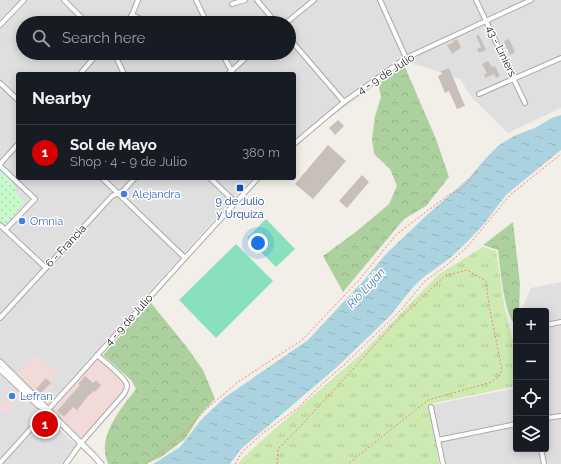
<!DOCTYPE html>
<meta charset="utf-8">
<style>
body{margin:0;font-family:Raleway,sans-serif;background:#242831;color:#f1f3f6}
.controls{position:absolute;right:12px;bottom:12px;display:grid;overflow:hidden;border-radius:4px;box-shadow:0 2px 10px #0003}
.controls button{width:36px;height:36px;display:grid;place-items:center;padding:0;border:0;border-bottom:1px solid #363941;background:#171b24;color:#f1f3f6;font:20px sans-serif}
.you{position:absolute;left:258px;top:243px;width:14px;height:14px;margin:-10px;border:3px solid #fff;border-radius:50%;background:#1a73e8;box-shadow:0 0 0 6px #1a73e833}
.badge{display:grid;place-items:center;width:26px;height:26px;border-radius:50%;background:#d40000;color:#fff;font-size:13px;font-weight:700}
.pin{position:absolute;translate:-50% -50%;border:2px solid #fff;box-shadow:0 1px 4px #0006}
.list{margin:0;padding:0;list-style:none}
h2{display:flex;justify-content:space-between;align-items:center;height:52px;margin:0;padding:0 16px;font-size:17px}
h2 small{font-size:13px;font-weight:400;color:#9ea1a6}
.list li{display:grid;grid-template-columns:26px 1fr auto;gap:12px;align-items:center;box-sizing:border-box;height:56px;padding:0 16px;border-top:1px solid #363941}
.list b{display:block;font-size:15px;white-space:nowrap}
.list p{margin:0;font-size:13px;white-space:nowrap;color:#9ea1a6}
.list em{font-size:13px;font-style:normal;color:#9ea1a6}
.icon{flex:none;width:22px;height:22px;fill:none;stroke:currentColor;stroke-width:2;stroke-linecap:round;stroke-linejoin:round}
.map{position:relative;flex:none;width:561px;height:464px;overflow:hidden}
.search{position:absolute;background:#171b24;box-shadow:0 2px 10px #0003;left:16px;top:16px;width:280px;height:44px;display:flex;align-items:center;gap:10px;box-sizing:border-box;padding:0 14px;border-radius:22px;color:#9ea1a6;font-size:15px}
.panel{position:absolute;background:#171b24;box-shadow:0 2px 10px #0003;left:16px;top:72px;width:280px;height:108px;border-radius:4px}
.map>svg:first-child{display:block}
.residential{fill:#e0dfdf;fill-rule:evenodd}
.commercial{fill:#f2dad9}
.grass{fill:url(#grass-tufts)}
.forest{fill:url(#forest-crowns)}
.park{fill:url(#park-dots)}
.pitch{fill:#88e0be}
.water{fill:url(#water-ripples)}
.building{fill:#c7bfb8}
.lines{fill:none;stroke-linecap:round;stroke-linejoin:round}
.minor-casing{stroke:#a9a9a9;stroke-width:6}
.tertiary-casing{stroke:#a9a9a9;stroke-width:7}
.path{stroke:#fa8072;stroke-width:1;stroke-dasharray:2 2;stroke-linecap:butt}
.minor{stroke:#fff;stroke-width:4}
.tertiary{stroke:#fff;stroke-width:5}
.transit-dot{fill:#1a4fb4;stroke:#fff;stroke-width:1.5}
.shop-dot{fill:#3f7fe0;stroke:#fff;stroke-width:1.5}
.labels{text-anchor:middle;dominant-baseline:central;stroke-width:3;stroke-linejoin:round;paint-order:stroke}
.street-label{font-size:11px;fill:#222;stroke:#fff}
.shop-label{font-size:11px;fill:#366cbe;stroke:#fff;text-anchor:start}
.transit-label{font-size:11px;fill:#164399;stroke:#fff}
.water-label{font-size:12px;font-style:italic;fill:#4a7aab;stroke:#fff}
</style>
<div class="map">
<svg width="561" height="464" viewBox="0 0 561 464">
<defs>
<pattern id="grass-tufts" width="24" height="20" patternUnits="userSpaceOnUse"><rect width="24" height="20" fill="#cdebb0"/><path d="M3 7l-1-3M5 7V3M7 7l1-3M15 17l-1-3M17 17v-4M19 17l1-3" fill="none" stroke="#b0c997"/></pattern>
<pattern id="forest-crowns" width="20" height="18" patternUnits="userSpaceOnUse"><rect width="20" height="18" fill="#add19e"/><path d="M2 6a3 3 0 1 1 6 0M12 15a3 3 0 1 1 6 0" fill="none" stroke="#95b388"/></pattern>
<pattern id="park-dots" width="8" height="8" patternUnits="userSpaceOnUse"><rect width="8" height="8" fill="#c8facc"/><path d="M2 2h.1M6 6h.1" fill="none" stroke="#acd6af" stroke-width="1.8" stroke-linecap="round"/></pattern>
<pattern id="water-ripples" width="26" height="14" patternUnits="userSpaceOnUse"><rect width="26" height="14" fill="#aad3df"/><path d="M2 4q2-2 4 0t4 0M15 11q2-2 4 0t4 0" fill="none" stroke="#92b5bf"/></pattern>
</defs>
<rect width="100%" height="100%" fill="#f2efe9"/>
<!-- residential -->
<g class="residential">
<path d="M0,0H561V108L508,133L472,98L460,79L409,62L294,143V74H18V178H252L48,405L0,360ZM23,23H289V53H23Z"/>
<polygon points="561,282 561,464 441,464 431,405 516,388 516,449 546,449 546,311 521,311 531,288"/>
<polygon points="0,374 76,445 77,447 65,464 0,464"/>
</g>
<!-- commercial -->
<g class="commercial">
<polygon points="37,354 58,374 49,382 54,387 48,394 49,399 52,401 48,405 16,376"/>
<polygon points="97,360 103,361 124,381 126,384 124,391 83,440 53,410 54,406"/>
<polygon points="16,389 23,396 5,414 0,409 0,405"/>
</g>
<!-- grass -->
<polygon class="grass" points="483,247 496,251 505,309 516,354 516,386 429,404 439,464 238,464 239,462 261,441 361,354 439,274"/>
<!-- forest -->
<g class="forest">
<polygon points="398,67 405,67 436,139 449,177 426,206 404,219 343,292 323,256 357,231 389,204 397,186 390,169 374,154 372,139 375,116 381,97 379,88 384,78"/>
<path d="M513,222L520,284L519,311H516V321L514,323C504,312 500,267 498,250L483,245Z"/>
<path d="M151,303L186,346L203,370L215,399L200,415L185,439L161,457L146,464H108C107,460 105,456 105,452C103,429 123,406 136,389L131,380L103,355Z"/>
</g>
<!-- park -->
<polygon class="park" points="0,171 15,185 16,193 25,202 5,225 0,220"/>
<!-- pitch -->
<g class="pitch">
<polygon points="266,219 295,249 276,267 247,238"/>
<polygon points="236,244 273,281 216,338 179,300"/>
</g>
<!-- water -->
<polygon class="water" points="561,115 561,150 506,195 484,224 469,240 450,258 424,277 414,286 389,317 338,366 241,449 230,464 153,464 180,447 201,420 224,398 308,340 365,279 386,254 428,214 470,177 486,158 499,145 514,136 535,128 552,118"/>
<!-- building -->
<g class="building">
<polygon points="479,35 486,50 479,53 477,49 481,47 476,36"/>
<polygon points="457,39 461,48 452,54 447,45 454,42 453,41"/>
<polygon points="509,39 515,52 510,55 504,41"/>
<polygon points="488,61 492,67 495,66 500,76 496,78 494,74 485,78 484,75 487,73 482,64"/>
<polygon points="449,68 465,106 457,109 449,91 445,93 438,76 442,74 441,71"/>
<polygon points="338,120 344,126 335,135 329,128"/>
<polygon points="328,145 346,161 313,199 295,184"/>
<polygon points="362,175 369,182 347,208 339,201"/>
<polygon points="85,376 93,383 96,380 101,385 95,392 94,391 89,395 77,410 73,407 64,417 57,411 80,385 78,384"/>
<polygon points="46,378 51,383 41,393 36,389"/>
</g>
<g class="lines">
<defs>
<g id="minor">
<polyline points="64,0 87,23"/>
<polyline points="196,0 207,23"/>
<polyline points="257,0 276,23"/>
<polyline points="380,0 406,58"/>
<polyline points="476,0 525,103"/>
<polyline points="232,4 245,0"/>
<polyline points="132,15 150,23"/>
<polyline points="125,23 132,15 138,0"/>
<polyline points="286,23 314,0"/>
<polyline points="0,25 24,0"/>
<polyline points="289,38 344,102"/>
<polyline points="114,53 124,74"/>
<polyline points="222,53 233,74"/>
<polyline points="80,74 98,53"/>
<polyline points="228,74 251,53"/>
<polyline points="0,83 18,100"/>
<polyline points="479,94 561,58"/>
<polyline points="294,144 344,102 406,58 531,0"/>
<polyline points="0,164 18,144"/>
<polyline points="0,166 35,199 5,230"/>
<polyline points="102,178 185,258"/>
<polyline points="210,178 236,203"/>
<polyline points="0,225 46,268"/>
<polyline points="0,318 112,196 123,191 135,178"/>
<polyline points="546,325 561,322"/>
<polyline points="431,407 443,464"/>
<polyline points="546,418 561,416"/>
<polyline points="438,440 516,424"/>
<polyline points="541,449 544,464"/>
<polyline points="0,463 185,258 258,178"/>
<path d="M66,464L81,443L124,394C126,391 127,388 127,385C125,377 104,361 97,355"/>
</g>
<g id="tertiary">
<path d="M0,362C32,393 62,425 94,456L101,464"/>
<polyline points="0,369 38,405 46,410"/>
</g>
</defs>
<!-- minor casing -->
<use href="#minor" class="minor-casing"/>
<!-- tertiary casing -->
<use href="#tertiary" class="tertiary-casing"/>
<!-- path -->
<g class="path">
<polyline points="146,464 185,432 205,410 238,382 302,340 359,280 396,235 448,195 462,189 477,171"/>
<polyline points="235,464 242,452 263,433 298,408 321,385 344,365 401,310 425,281 446,266 468,246 510,195 561,154"/>
<polyline points="277,464 278,449 299,428 394,324 445,276 467,270 486,281 489,305 502,370 498,377 492,382 428,400 348,464"/>
</g>
<!-- minor -->
<use href="#minor" class="minor"/>
<!-- tertiary -->
<use href="#tertiary" class="tertiary"/>
</g>
<!-- markers -->
<rect class="transit-dot" x="236" y="184" width="8" height="8" rx="2"/>
<g class="shop-dot">
<circle cx="124" cy="194" r="4"/>
<circle cx="22" cy="221" r="4"/>
<circle cx="12" cy="396" r="4"/>
</g>
<g class="labels">
<!-- street labels -->
<g class="street-label">
<text transform="translate(501 51) rotate(64)">43 - Liniers</text>
<text transform="translate(386 74) rotate(-33)">4 - 9 de Julio</text>
<text transform="translate(66 246) rotate(-47)">6 - Francia</text>
<text transform="translate(129 320) rotate(-48)">4 - 9 de Julio</text>
</g>
<!-- shop labels -->
<g class="shop-label">
<text x="132" y="194">Alejandra</text>
<text x="30" y="221">Omnia</text>
<text x="20" y="396">Lefran</text>
</g>
<!-- transit labels -->
<g class="transit-label">
<text x="240" y="201">9 de Julio<tspan x="240" dy="13">y Urquiza</tspan></text>
</g>
<!-- water labels -->
<g class="water-label">
<text transform="translate(366 288) rotate(-47)">Río Luján</text>
</g>
</g>
</svg>
<div class="controls">
<button>+</button>
<button>−</button>
<button><svg class="icon" aria-label="locate" viewBox="0 0 24 24"><circle cx="12" cy="12" r="6"/><path d="M12 2v4M12 18v4M2 12h4M18 12h4"/></svg></button>
<button><svg class="icon" aria-label="layers" viewBox="0 0 24 24"><path d="M12 4l9 5-9 5-9-5zM3 14l9 5 9-5"/></svg></button>
</div>
<div class="you"></div>
<div class="pin badge" style="left:45px;top:424px">1</div>
<div class="search"><svg class="icon" aria-label="search" viewBox="0 0 24 24"><circle cx="10" cy="10" r="6"/><path d="M15 15l6 6"/></svg>Search here</div>
<section class="panel">
<h2>Nearby<small></small></h2>
<ul class="list">
<li><span class="badge">1</span><div><b>Sol de Mayo</b><p>Shop · 4 - 9 de Julio</p></div><em>380 m</em></li>
</ul>
</section>
</div>
